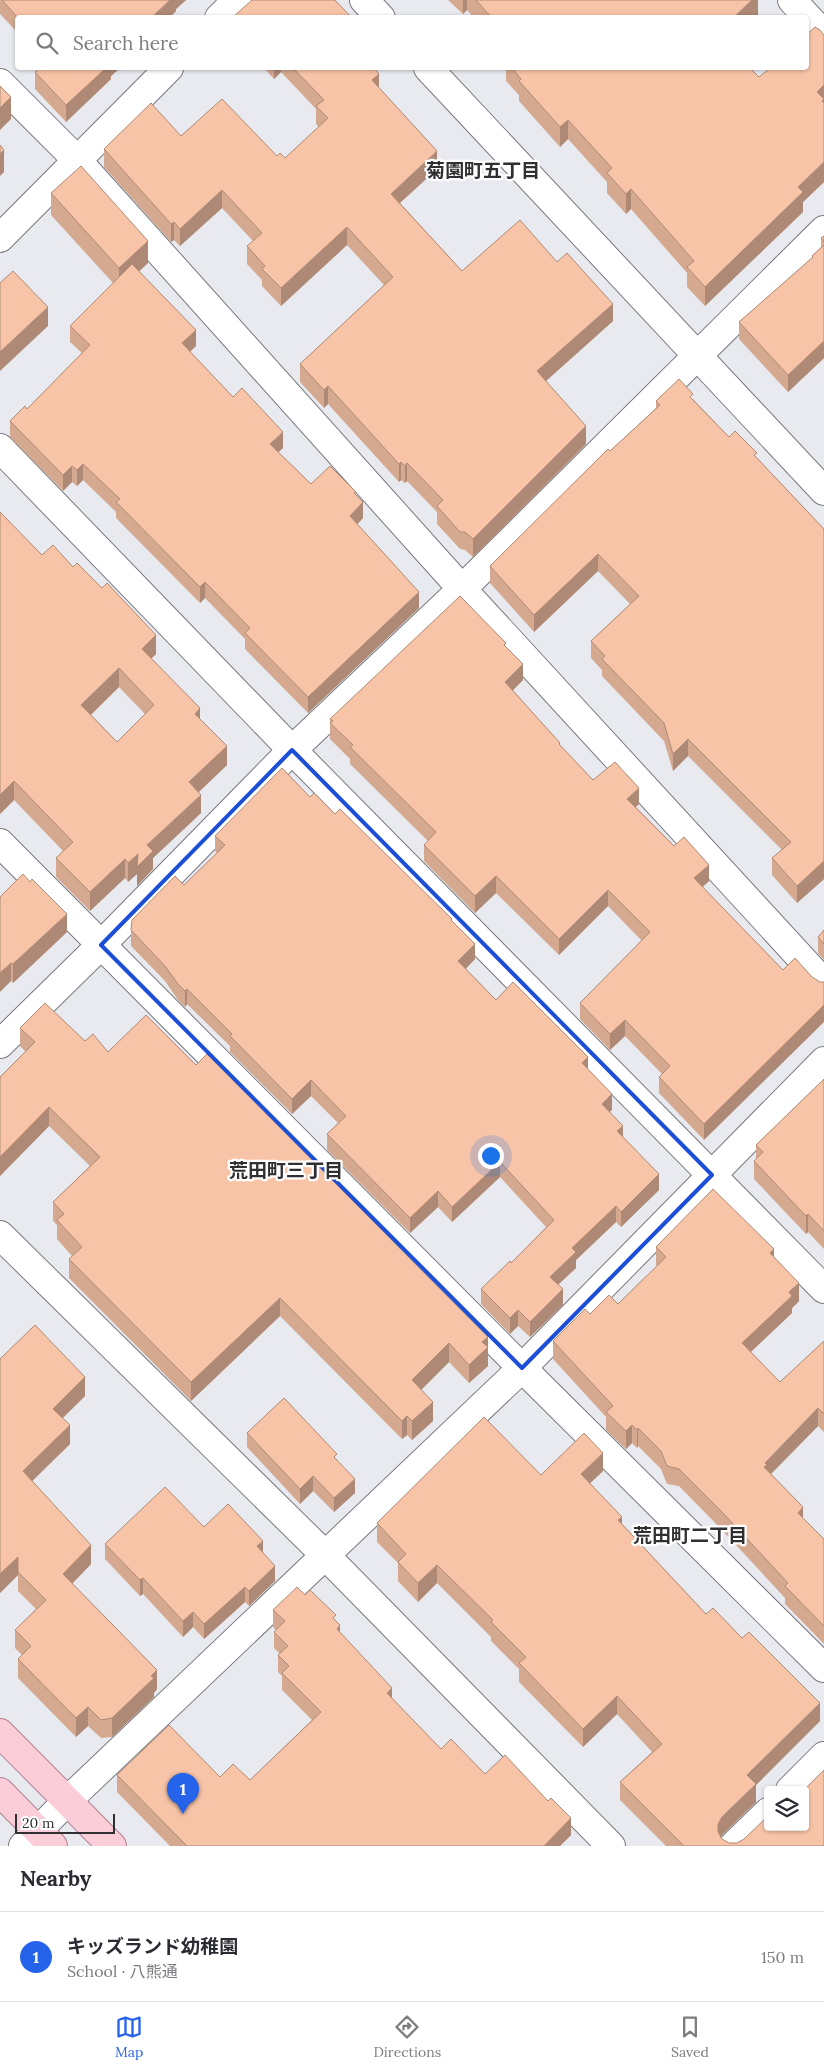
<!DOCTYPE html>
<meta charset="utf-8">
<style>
body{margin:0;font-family:Lora,"Noto Sans JP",serif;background:#f2f2f3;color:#2b2b33}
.controls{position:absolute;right:15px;bottom:15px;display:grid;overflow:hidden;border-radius:5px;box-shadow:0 1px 4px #0004}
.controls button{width:45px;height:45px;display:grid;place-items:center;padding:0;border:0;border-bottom:1px solid #e1e1e2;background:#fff;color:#2b2b33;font:25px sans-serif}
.scale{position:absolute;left:15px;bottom:12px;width:100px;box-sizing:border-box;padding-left:5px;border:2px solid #303033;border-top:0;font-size:14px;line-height:18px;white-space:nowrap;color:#303033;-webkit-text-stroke:4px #fff;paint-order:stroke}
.you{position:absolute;left:490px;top:1155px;width:18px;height:18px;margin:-12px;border:4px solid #fff;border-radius:50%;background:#1a73e8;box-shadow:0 0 0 8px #1a73e833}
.badge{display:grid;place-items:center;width:32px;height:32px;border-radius:50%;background:#2563eb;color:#fff;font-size:16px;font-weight:700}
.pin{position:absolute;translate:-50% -41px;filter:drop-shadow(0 1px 2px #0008)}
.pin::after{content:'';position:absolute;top:26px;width:18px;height:15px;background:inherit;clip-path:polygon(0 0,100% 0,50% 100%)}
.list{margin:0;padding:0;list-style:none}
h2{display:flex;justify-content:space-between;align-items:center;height:65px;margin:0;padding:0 20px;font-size:21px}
h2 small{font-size:16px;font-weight:400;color:#7c7c81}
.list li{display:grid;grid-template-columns:32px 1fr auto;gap:15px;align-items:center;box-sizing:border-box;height:90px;padding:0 20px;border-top:1px solid #e1e1e2}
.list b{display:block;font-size:19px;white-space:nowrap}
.list p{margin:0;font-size:16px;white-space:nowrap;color:#7c7c81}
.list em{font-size:16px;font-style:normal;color:#7c7c81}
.icon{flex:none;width:28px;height:28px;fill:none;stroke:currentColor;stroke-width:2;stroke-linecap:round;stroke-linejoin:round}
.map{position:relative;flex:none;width:824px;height:1846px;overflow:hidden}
.search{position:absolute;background:#fff;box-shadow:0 1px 4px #0004;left:15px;right:15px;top:15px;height:55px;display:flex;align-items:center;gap:12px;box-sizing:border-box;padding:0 18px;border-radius:5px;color:#7c7c81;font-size:19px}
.sheet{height:155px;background:#fff}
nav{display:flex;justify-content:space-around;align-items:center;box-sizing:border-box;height:70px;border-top:1px solid #e1e1e2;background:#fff;font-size:14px;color:#7c7c81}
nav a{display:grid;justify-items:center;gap:2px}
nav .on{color:#2563eb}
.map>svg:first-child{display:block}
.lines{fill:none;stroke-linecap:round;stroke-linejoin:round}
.minor-casing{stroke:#78797e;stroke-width:30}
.major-casing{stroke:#b3808f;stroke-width:30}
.minor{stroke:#fff;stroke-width:28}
.major{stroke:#fbcdd9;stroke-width:28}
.wall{fill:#d5a990;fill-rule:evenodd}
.shaded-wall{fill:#ae8975}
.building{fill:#f8c4a7;stroke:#ae8975;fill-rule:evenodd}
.marked{fill:none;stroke:#1d4ed8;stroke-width:4;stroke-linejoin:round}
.labels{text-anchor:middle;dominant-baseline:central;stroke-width:4.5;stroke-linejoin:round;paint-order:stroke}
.neighbourhood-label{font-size:19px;font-weight:bold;fill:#303033;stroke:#fff}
</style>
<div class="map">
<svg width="824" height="1846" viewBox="0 0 824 1846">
<rect width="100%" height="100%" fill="#e8eaf0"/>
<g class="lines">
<defs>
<g id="minor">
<polyline points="364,0 381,18"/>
<polyline points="792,0 824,35"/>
<polyline points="219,18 237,0"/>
<polyline points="428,68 824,491"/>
<polyline points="0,83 76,159 462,589 824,983"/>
<polyline points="0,238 169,68"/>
<polyline points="0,448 292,750 824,1289"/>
<polyline points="0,843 522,1368 824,1668"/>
<polyline points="0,1044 101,945 292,750 462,589 824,230"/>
<polyline points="0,1235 325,1555 611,1846"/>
<polyline points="790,1790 824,1756"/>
<polyline points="23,1846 67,1801 522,1368 824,1061"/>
<polyline points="733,1846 768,1812"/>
</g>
<g id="major">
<polyline points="0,1733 112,1846"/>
<polyline points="0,1792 53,1846"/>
</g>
</defs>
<!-- minor casing -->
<use href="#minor" class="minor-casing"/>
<!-- major casing -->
<use href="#major" class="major-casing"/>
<!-- minor -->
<use href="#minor" class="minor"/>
<!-- major -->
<use href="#major" class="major"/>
</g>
<!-- wall -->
<g class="wall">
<polygon points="0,0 186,0 176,9 176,11 169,18 18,18 18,33 0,14"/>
<polygon points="448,0 758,0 758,15 754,18 474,18 467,10 463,14"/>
<polygon points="824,35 824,182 803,202 803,212 705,306 687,287 687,273 631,209 626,214 607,193 607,182 568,139 560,147 519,101 519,95 506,81 506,68 750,68 759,77"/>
<polygon points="40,68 120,68 111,76 111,79 66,122 35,89 35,72"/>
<polygon points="264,68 374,68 379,89 437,169 400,203 462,271 557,262 613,321 546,381 586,444 473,557 465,550 460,549 437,524 437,512 407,481 405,483 401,480 399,482 328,404 324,408 300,382 300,364 384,285 347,245 281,306 262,286 262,280 247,264 247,246 253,241 222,208 180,246 174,240 171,242 104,167 104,149 181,136 285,158 319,127 316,124 316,109 281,72 274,79"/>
<polygon points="51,193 148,263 139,271 196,346 190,352 233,397 283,448 278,452 311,484 356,495 363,518 357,524 419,608 308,713 245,649 245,639 205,598 200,603 116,518 116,512 83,480 77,486 72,482 63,491 10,437 10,421 27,409 82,353 70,342 70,326 113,283 51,215"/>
<polygon points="824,236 824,358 788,392 739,339 739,322 812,258 812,256 821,247 821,238"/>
<polygon points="693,399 729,437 757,458 824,529 824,879 797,903 772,875 772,858 782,850 688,756 673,771 664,741 602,676 602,670 591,658 591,641 630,604 598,571 534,632 490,583 490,566 610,451 656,408 656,401"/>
<path d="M42,555L156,654L151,658L200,719L227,765L199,792L201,813L153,858V869L137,886V874L128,882L125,878L90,911L56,877V858L63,851L14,800L0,814ZM119,687L145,714L117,742L91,715Z"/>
<polygon points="506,647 523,680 513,690 560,746 593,780 639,804 636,807 709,881 702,887 783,970 704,1140 659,1093 659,1077 662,1074 625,1036 610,1050 580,1019 580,1003 642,941 608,906 559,955 496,893 475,913 424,861 424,845 428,841 350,764 350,759 330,739 330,719"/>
<polygon points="310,797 335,814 452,922 475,959 466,969 496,1000 588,1069 612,1110 609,1112 623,1136 659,1190 621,1227 616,1222 576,1260 576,1268 558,1285 563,1305 530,1337 518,1326 510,1334 481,1304 481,1289 511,1263 546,1227 500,1177 452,1222 438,1207 410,1233 327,1150 327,1134 338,1123 311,1096 292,1114 230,1052 230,1046 187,1004 185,1007 178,1000 165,981 131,946 131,930 184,885 217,853 215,851 215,836"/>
<polygon points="0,897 67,932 13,983 11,981"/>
<polygon points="824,930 824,960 818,953 818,937"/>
<polygon points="20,1028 85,1041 108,1052 196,1065 488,1337 488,1366 469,1383 449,1362 421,1390 433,1421 412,1440 407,1435 402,1439 280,1316 191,1401 69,1278 69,1259 72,1256 57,1239 57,1225 53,1221 53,1202 90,1166 49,1126 0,1176 0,1077 26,1052 20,1046"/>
<polygon points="824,1079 824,1249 808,1232 806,1234 754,1179 754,1161 756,1159 756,1145"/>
<polygon points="656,1247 774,1258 799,1301 792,1308 792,1313 751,1352 780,1382 824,1341 824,1432 818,1426 771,1474 803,1518 824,1539 824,1644 785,1604 785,1598 723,1531 679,1486 667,1484 661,1469 638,1446 637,1448 632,1443 626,1449 606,1430 606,1417 553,1359 553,1341 590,1314 618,1304 657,1266 656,1265"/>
<polygon points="0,1359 85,1396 63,1418 70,1444 32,1481 91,1564 72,1584 157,1689 154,1693 154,1697 112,1737 101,1738 88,1726 76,1737 18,1678 18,1659 22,1655 15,1648 15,1630 36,1609 18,1591 18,1575 0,1593"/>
<polygon points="247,1433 337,1460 355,1493 334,1512 313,1491 300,1504 247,1447"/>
<polygon points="603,1471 590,1483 622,1524 706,1614 820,1721 756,1785 756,1802 722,1835 721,1837 722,1839 729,1843 824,1846 666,1846 620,1800 620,1782 652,1752 617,1714 583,1747 519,1682 519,1669 491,1641 491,1637 437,1583 418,1602 398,1581 398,1563 377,1542 377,1523 541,1475"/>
<polygon points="204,1527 263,1552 275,1581 249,1606 245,1602 204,1639 193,1627 183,1637 143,1594 140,1596 105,1559 105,1544"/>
<polygon points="305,1595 336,1621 340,1633 392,1699 441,1749 485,1774 571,1835 560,1846 170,1846 117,1792 117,1775 220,1777 250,1780 312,1720 282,1690 282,1676 278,1672 278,1655 280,1654 274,1648 274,1632 276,1630 273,1627 273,1610"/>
</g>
<!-- shaded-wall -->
<g class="shaded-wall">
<polygon points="170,0 186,0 176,9 176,11 169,18 151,18"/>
<polygon points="463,0 467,0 467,10 463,14"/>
<polygon points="752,0 758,0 758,15 754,18 733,18"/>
<polygon points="106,68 120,68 111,76 111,79 66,122 66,105"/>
<polygon points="274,68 281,68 281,72 274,79"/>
<polygon points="379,74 379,91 372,80"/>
<polygon points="824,85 824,119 817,92"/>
<polygon points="11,97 11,119 0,130 0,108"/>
<polygon points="568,120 568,139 560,147 560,127"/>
<polygon points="4,150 4,172 0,176 0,154"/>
<polygon points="437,151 437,169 391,211 391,194"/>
<polygon points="824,162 824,182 803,202 803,212 705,306 705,287 798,187"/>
<polygon points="631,189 631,209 626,214 626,194"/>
<polygon points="222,190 222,208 180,246 180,229"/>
<polygon points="174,222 174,240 171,242 171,224"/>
<polygon points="347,227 347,245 281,306 281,288"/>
<polygon points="148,241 148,263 119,290 119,268"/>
<polygon points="613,304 613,321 537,389 537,371"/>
<polygon points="48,307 48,326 0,371 0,352"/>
<polygon points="196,330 196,346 182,359 182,343"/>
<polygon points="824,341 824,358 788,392 788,375"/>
<polygon points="328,386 328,404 324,408 324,390"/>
<polygon points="586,426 586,444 473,557 473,539"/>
<polygon points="283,432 283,448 270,460 270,444"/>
<polygon points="401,462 401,480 399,482 399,464"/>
<polygon points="407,463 407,481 405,483 405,466"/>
<polygon points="83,464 83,480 77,486 77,470"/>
<polygon points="72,466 72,482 63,491 63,475"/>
<polygon points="363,502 363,518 350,532 350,516"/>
<polygon points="598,554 598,571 534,632 534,615"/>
<polygon points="205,582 205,598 200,603 200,587"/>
<polygon points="419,592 419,608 308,713 308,697"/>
<polygon points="156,635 156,654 142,668 142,649"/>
<polygon points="523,664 523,680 505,698 505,682"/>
<polygon points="119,668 119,687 81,724 81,705"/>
<polygon points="200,708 200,727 195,714"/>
<polygon points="688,739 688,756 673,771 673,754"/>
<polygon points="227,746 227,765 189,801 189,782"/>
<polygon points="14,781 14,800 0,814 0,795"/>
<polygon points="639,788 639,804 627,815 627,799"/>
<polygon points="201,795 201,813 153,858 153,869 137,886 137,874 128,882 128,863"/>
<polygon points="125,859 125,878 90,911 90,892"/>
<polygon points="824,861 824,879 797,903 797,886"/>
<polygon points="709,865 709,881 694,895 694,878"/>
<polygon points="496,876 496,893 475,913 475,896"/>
<polygon points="608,890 608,906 559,955 559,939"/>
<polygon points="67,914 67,932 13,983 13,964"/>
<polygon points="475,944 475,959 458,976 458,961"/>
<polygon points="11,963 11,981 0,992 0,973"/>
<polygon points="187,989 187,1004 185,1007 185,991"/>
<polygon points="824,1005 824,1022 704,1140 704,1124"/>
<polygon points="625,1020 625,1036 610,1050 610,1034"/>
<polygon points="588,1057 588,1072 582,1063"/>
<polygon points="311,1080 311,1096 292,1114 292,1099"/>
<polygon points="612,1094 612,1110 602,1119 602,1104"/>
<polygon points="49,1107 49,1126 0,1176 0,1157"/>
<polygon points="623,1126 623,1141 617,1131"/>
<polygon points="500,1162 500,1177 452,1222 452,1207"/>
<polygon points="659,1174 659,1190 621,1227 621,1212"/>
<polygon points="438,1191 438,1207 410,1233 410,1218"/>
<polygon points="616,1206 616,1222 576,1260 576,1268 550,1292 550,1277 572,1248"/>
<polygon points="808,1214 808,1232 806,1234 806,1216"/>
<polygon points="774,1249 774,1267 770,1253"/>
<polygon points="799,1283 799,1301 792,1308 792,1313 742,1360 742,1343 789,1292"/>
<polygon points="563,1289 563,1305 530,1337 530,1322"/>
<polygon points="280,1298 280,1316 191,1401 191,1382"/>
<polygon points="518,1310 518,1326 510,1334 510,1318"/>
<polygon points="488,1337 488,1366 469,1383 469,1365 482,1342"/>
<polygon points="449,1343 449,1362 412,1399 412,1380"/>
<polygon points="85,1377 85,1396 53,1427 53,1409"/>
<polygon points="433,1402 433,1421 412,1440 412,1421"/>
<polygon points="818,1408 818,1426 767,1478 764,1485 765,1463"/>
<polygon points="407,1416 407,1435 402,1439 402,1421"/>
<polygon points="70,1425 70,1444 23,1490 23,1471"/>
<polygon points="632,1425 632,1443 626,1449 626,1431"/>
<polygon points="638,1428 638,1446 637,1448 637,1430"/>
<polygon points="603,1453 603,1471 581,1492 581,1474"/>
<polygon points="313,1476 313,1491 300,1504 300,1489"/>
<polygon points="355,1479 355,1493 334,1512 334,1498"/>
<polygon points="803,1507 803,1525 798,1513"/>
<polygon points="622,1517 622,1535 618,1520"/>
<polygon points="263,1541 263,1556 257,1546"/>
<polygon points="91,1545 91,1564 63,1593 63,1574"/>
<polygon points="18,1557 18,1575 0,1593 0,1574"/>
<polygon points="437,1565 437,1583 418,1602 418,1583"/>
<polygon points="275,1566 275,1581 249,1606 249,1591"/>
<polygon points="143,1578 143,1594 140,1596 140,1580"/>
<polygon points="245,1587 245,1602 204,1639 204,1624"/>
<polygon points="193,1612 193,1627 183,1637 183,1621"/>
<polygon points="340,1625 340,1642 337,1629"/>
<polygon points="157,1670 157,1689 154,1693 154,1697 112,1737 112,1718"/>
<polygon points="392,1688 392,1705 387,1693"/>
<polygon points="617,1696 617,1714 583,1747 583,1729"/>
<polygon points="820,1703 820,1721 756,1785 756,1802 722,1835 718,1842 718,1824 747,1775"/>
<polygon points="88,1707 88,1726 76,1737 76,1718"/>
<polygon points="571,1818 571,1835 560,1846 544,1846"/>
</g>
<!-- building -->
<g class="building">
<polygon points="2,0 170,0 151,18 18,18"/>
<polygon points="252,0 335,0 352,18 233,17"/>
<polygon points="476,0 752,0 733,18 492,18"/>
<polygon points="815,27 820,30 824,35 824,85 817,92 824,99 822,101 824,103 824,162 798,187 803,192 705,287 687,267 694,261 631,189 626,194 607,173 612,168 568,120 560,127 519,81 521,79 512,68 750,68 759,77 770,68 806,68 806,35"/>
<polygon points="40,68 106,68 66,105 35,72"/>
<polygon points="293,68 374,68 379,74 372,80 437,151 391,194 462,271 520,220 557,262 567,253 613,304 537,371 586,426 473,539 465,532 460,532 437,506 443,500 407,463 405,466 401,462 399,464 328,386 324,390 300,364 393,277 347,227 281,288 262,269 265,266 247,246 262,233 222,190 180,229 174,222 171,224 104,149 151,103 181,136 222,99 277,156 280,153 285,158 328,118 316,106 324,100"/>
<polygon points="0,86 11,97 0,108"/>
<polygon points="0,145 4,150 0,154"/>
<polygon points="81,166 148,241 119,268 51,193"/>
<polygon points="824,236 824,242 821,238"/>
<polygon points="824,245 824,341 788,375 739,322 813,257 812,256"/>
<polygon points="132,264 196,330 182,343 233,397 242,388 283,432 270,444 311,484 330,466 356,492 354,493 363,502 350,516 419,592 308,697 245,633 250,628 205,582 200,587 116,502 120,499 83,464 77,470 72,466 63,475 10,421 25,406 27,409 90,345 70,326"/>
<polygon points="13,271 48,307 0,352 0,283"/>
<polygon points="679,379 693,394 690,397 729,437 735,431 757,453 754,455 824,529 824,861 797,886 772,858 791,842 688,739 673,754 664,723 602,659 605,656 591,641 639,596 598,554 534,615 490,566 608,449 610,451 660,405 656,401"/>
<path d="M0,512L42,555L53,545L73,567L77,563L102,588L107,583L156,635L142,649L200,708L195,714L227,746L189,782L201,795L147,845L153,851L137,867L138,854L128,863L125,859L90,892L56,858L73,842L14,781L0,795ZM119,668L154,705L117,742L81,705Z"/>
<polygon points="460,596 506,643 504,645 523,664 505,682 560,743 559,744 593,780 615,762 639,788 627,799 674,846 684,837 709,865 694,878 783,970 795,958 812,977 820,982 824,982 824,1005 704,1124 659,1077 670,1066 625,1020 610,1034 580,1003 650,932 608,890 559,939 496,876 475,896 424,845 436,832 350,747 353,745 330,723 333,721 330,719"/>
<polygon points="282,768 310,797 314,793 335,814 340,809 452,919 451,920 475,944 458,961 496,1000 513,982 588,1057 582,1063 612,1094 602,1104 623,1126 617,1131 659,1174 621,1212 616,1206 572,1248 576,1252 550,1277 563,1289 530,1322 518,1310 510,1318 481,1289 510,1261 511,1263 554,1220 500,1162 452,1207 438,1191 410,1218 327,1134 346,1116 311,1080 292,1099 230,1036 232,1034 187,989 185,991 178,984 165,966 131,930 132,920 175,876 184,885 225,845 215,836"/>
<polygon points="23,874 30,882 32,879 67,914 13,964 11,963 0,973 0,897"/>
<polygon points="824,930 824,944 818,937"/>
<polygon points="45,1003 85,1041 93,1034 108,1052 146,1015 196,1065 207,1054 488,1337 482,1342 488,1347 469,1365 449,1343 412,1380 433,1402 412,1421 407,1416 402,1421 280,1298 191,1382 69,1259 82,1247 57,1220 64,1214 53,1202 100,1157 49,1107 0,1157 0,1077 35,1042 20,1028"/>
<polygon points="824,1079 824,1231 808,1214 806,1216 754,1161 763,1152 756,1145"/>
<polygon points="713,1189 774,1249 770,1253 799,1283 789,1292 792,1296 742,1343 780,1382 824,1341 824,1414 818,1408 765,1463 767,1465 764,1467 803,1507 798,1513 824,1539 824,1626 785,1586 788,1583 723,1513 679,1469 667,1466 661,1451 638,1428 637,1430 632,1425 626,1431 606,1412 613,1406 553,1341 585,1309 590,1314 609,1295 618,1304 666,1257 656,1247"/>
<polygon points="35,1325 85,1377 53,1409 70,1425 23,1471 91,1545 63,1574 157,1670 151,1676 154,1678 112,1718 101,1720 88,1707 76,1718 18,1659 31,1646 15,1630 46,1600 18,1572 18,1557 0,1574 0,1359"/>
<polygon points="284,1398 337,1454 334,1457 355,1479 334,1498 313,1476 300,1489 247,1433"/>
<polygon points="484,1417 541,1475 584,1433 603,1453 581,1474 622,1517 618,1520 706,1614 713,1608 742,1638 749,1632 820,1703 747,1775 756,1784 722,1817 718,1824 718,1832 722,1839 729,1843 737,1843 744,1839 768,1816 768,1827 805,1827 805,1790 804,1790 824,1770 824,1846 684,1846 620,1782 662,1744 617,1696 583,1729 519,1663 526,1657 491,1622 493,1620 437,1565 418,1583 398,1562 406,1554 377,1523"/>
<polygon points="165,1487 204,1527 228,1504 263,1541 257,1546 275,1566 249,1591 245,1587 204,1624 193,1612 183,1621 143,1578 140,1580 105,1544"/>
<polygon points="297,1587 305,1595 310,1590 336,1615 333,1618 340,1625 337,1629 392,1688 387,1693 441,1749 451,1739 485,1774 505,1755 548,1801 551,1798 571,1818 544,1846 187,1846 117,1775 169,1725 220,1777 233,1764 250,1780 321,1712 282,1673 289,1666 278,1655 288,1646 274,1632 285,1621 273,1610"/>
</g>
<!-- marked area -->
<path class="marked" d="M292,750L712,1175L522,1368L101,945Z"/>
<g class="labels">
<!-- neighbourhood labels -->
<g class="neighbourhood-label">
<text x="483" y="170">菊園町五丁目</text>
<text x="286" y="1170">荒田町三丁目</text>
<text x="690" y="1535">荒田町二丁目</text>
</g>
</g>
</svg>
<div class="controls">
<button><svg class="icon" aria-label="layers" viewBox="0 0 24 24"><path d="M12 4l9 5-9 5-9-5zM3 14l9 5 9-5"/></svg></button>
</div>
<div class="scale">20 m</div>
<div class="you"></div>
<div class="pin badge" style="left:183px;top:1814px">1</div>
<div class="search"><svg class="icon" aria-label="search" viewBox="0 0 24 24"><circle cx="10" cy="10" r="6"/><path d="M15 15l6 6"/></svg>Search here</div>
</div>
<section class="sheet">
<h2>Nearby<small></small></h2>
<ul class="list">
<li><span class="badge">1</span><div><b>キッズランド幼稚園</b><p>School · 八熊通</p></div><em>150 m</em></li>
</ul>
</section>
<nav>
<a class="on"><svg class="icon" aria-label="map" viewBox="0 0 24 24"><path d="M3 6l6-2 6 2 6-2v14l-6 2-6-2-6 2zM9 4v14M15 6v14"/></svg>Map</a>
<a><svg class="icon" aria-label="directions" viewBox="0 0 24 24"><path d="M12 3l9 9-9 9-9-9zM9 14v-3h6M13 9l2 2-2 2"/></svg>Directions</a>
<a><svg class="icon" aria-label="saved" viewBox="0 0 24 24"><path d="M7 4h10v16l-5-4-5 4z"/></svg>Saved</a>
</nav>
